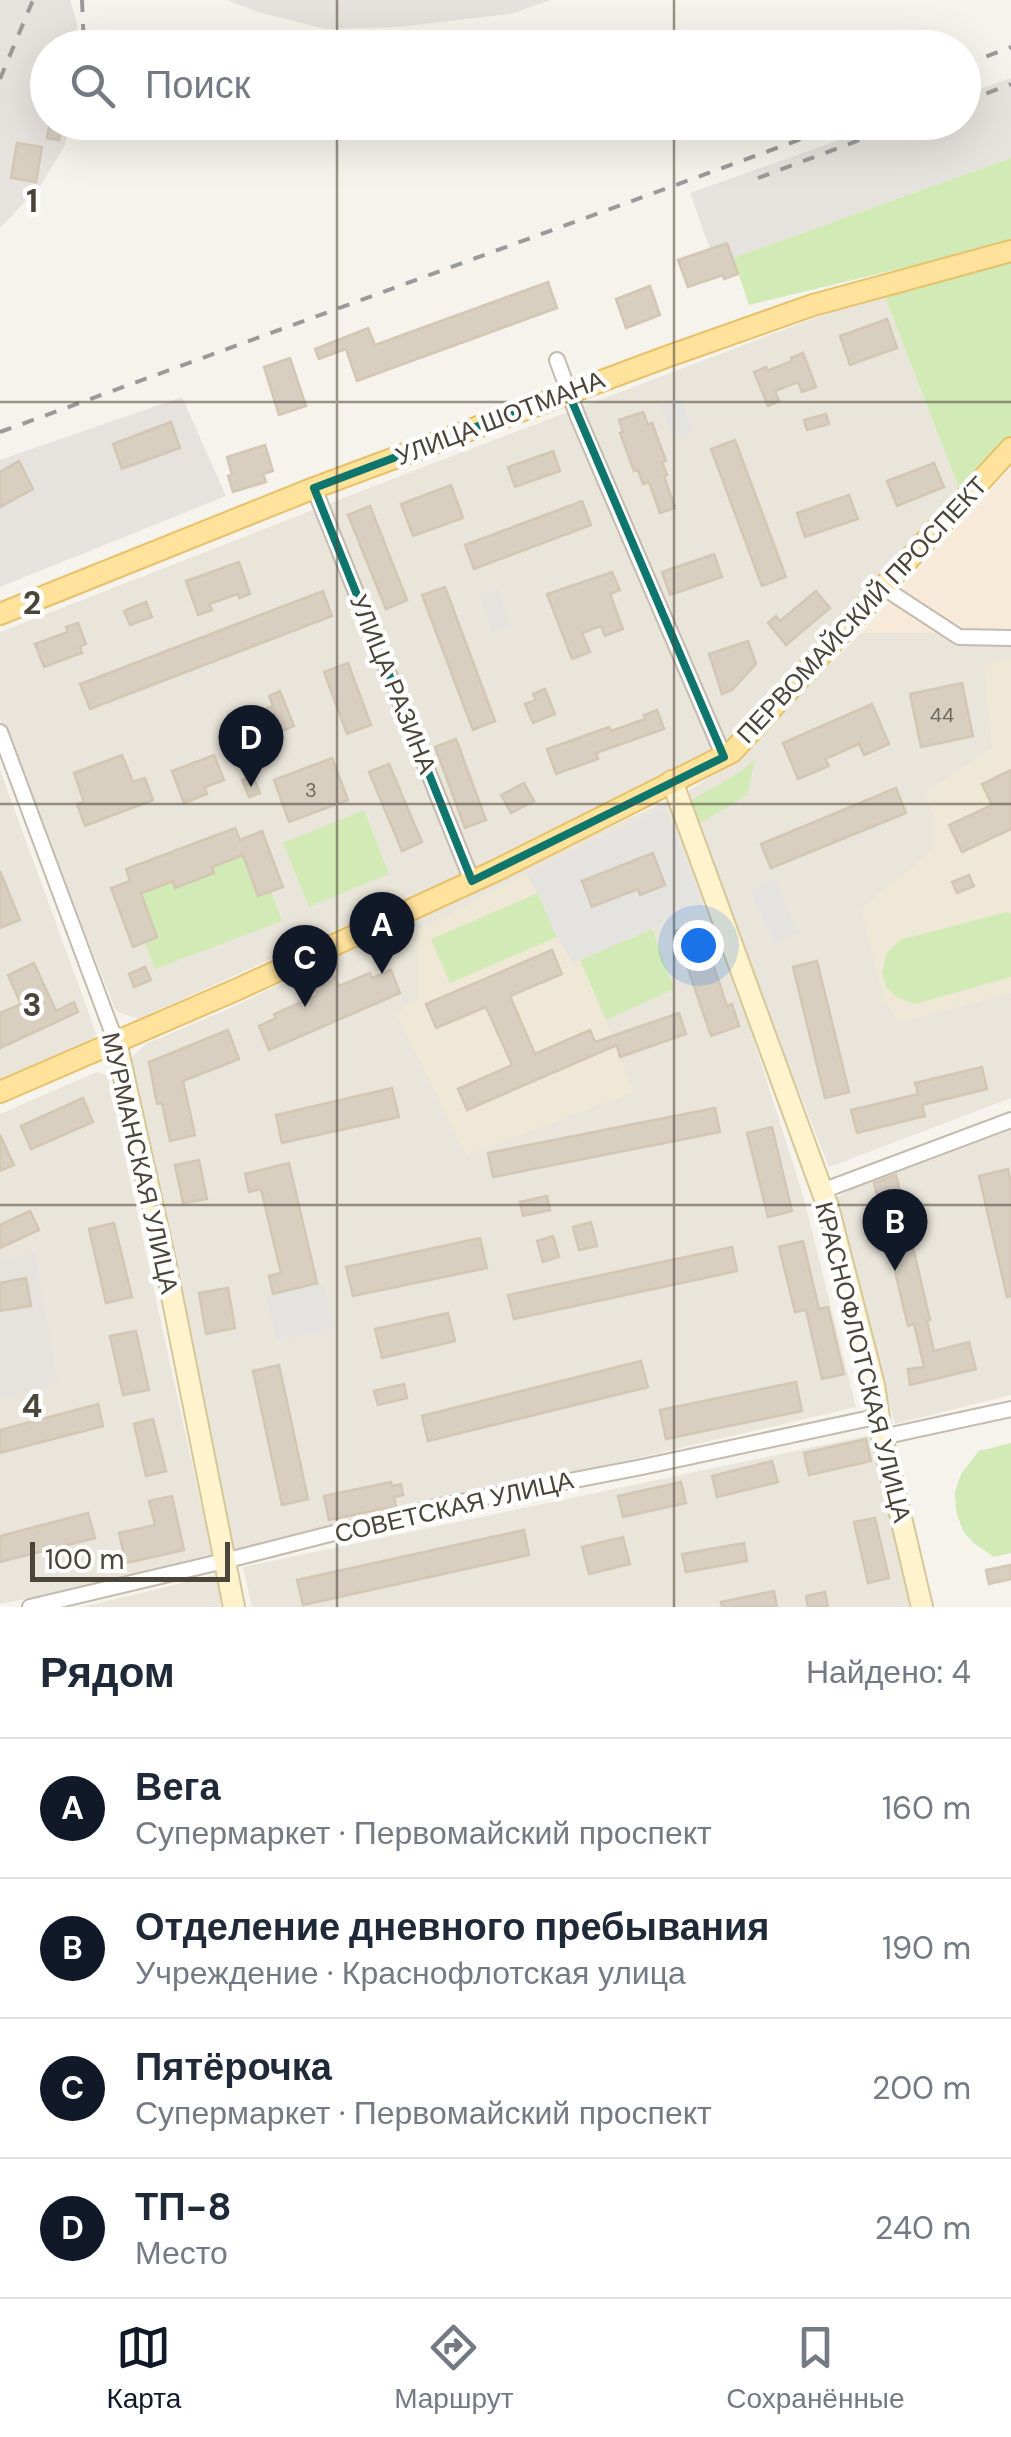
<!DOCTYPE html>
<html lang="ru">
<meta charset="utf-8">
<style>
body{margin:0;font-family:"DM Sans",sans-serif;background:#f2f2f3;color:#1f2937}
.scale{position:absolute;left:30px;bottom:25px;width:200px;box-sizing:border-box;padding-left:10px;border:5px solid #4b4439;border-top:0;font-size:28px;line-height:35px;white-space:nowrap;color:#4b4439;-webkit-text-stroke:8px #fff;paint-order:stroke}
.you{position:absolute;left:698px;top:945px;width:35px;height:35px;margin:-25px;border:8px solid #fff;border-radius:50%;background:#1a73e8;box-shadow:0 0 0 15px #1a73e833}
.badge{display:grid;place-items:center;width:65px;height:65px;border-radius:50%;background:#111827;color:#fff;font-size:32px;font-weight:700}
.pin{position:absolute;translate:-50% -82px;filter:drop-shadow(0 2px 5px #0008)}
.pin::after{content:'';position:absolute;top:52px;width:35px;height:30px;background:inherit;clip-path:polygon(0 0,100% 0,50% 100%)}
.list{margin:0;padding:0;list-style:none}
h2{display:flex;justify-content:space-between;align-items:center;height:130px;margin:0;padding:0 40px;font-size:42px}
h2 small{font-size:32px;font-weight:400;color:#747a83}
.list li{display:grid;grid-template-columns:65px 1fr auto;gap:30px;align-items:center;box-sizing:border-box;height:140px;padding:0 40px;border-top:2px solid #e0e1e3}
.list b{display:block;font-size:38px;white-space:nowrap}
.list p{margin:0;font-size:32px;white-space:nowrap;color:#747a83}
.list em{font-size:32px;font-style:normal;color:#747a83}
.icon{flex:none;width:55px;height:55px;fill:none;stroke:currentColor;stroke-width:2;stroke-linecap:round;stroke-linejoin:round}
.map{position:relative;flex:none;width:1011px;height:1607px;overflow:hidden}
.search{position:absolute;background:#fff;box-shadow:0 10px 40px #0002;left:30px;right:30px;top:30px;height:110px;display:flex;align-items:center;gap:25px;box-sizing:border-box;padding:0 35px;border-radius:55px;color:#747a83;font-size:38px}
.sheet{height:690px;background:#fff}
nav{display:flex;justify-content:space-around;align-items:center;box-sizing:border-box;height:140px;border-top:2px solid #e0e1e3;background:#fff;font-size:28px;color:#747a83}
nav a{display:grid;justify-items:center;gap:5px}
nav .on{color:#111827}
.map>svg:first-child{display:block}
.residential{fill:#eae5da}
.commercial{fill:#f7ead8}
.industrial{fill:#e6e2dd}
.education{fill:#efe8d6}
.green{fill:#d2eab5}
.parking{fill:#e5e3e0}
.building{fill:#d8cfc1;stroke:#d3c7b4;stroke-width:2.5}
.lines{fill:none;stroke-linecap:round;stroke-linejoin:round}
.street-casing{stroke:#c2bbae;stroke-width:18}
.secondary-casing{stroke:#d6c79b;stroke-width:24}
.primary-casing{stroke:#e6c16a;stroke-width:24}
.street{stroke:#fff;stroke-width:14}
.secondary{stroke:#fff3cd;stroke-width:20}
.primary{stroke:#ffe39c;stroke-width:20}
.rail{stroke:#9a9a9a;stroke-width:4;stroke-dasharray:12 12;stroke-linecap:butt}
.marked{fill:none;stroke:#0f766e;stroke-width:8;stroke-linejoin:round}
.grid{fill:none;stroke:#4b4439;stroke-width:2.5;stroke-opacity:0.55}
.labels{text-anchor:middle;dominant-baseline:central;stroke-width:9;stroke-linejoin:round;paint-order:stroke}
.number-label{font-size:20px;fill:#6e675b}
.street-label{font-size:25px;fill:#4b4439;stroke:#fff}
.grid-label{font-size:32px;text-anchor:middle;font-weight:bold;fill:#4b4439;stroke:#fff;stroke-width:9;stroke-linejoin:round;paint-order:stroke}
</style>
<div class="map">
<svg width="1011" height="1607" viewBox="0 0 1011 1607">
<rect width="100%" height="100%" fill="#f6f3ec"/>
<!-- residential -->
<g class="residential">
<polygon points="883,292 960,491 726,744 474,871 454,877 138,1019 116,1011 0,719 0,632 431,464"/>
<polygon points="1011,632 1011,1098 829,1167 684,801 684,794 731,763 861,633"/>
<polygon points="0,770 96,1033 95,1037 88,1043 0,1080"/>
<polygon points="667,801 711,906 803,1195 856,1407 227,1554 130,1061 133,1056 146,1044 235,1006 501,877"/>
<polygon points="97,1072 106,1075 108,1079 213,1560 0,1604 0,1114"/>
<polygon points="1011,1121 1011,1395 895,1424 835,1199 874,1175"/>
<polygon points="871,1435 911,1607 252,1607 243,1567"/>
<polygon points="216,1575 223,1607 82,1607"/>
</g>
<!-- commercial -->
<polygon class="commercial" points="1011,468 1011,632 861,633 934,552"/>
<!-- industrial -->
<g class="industrial">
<polygon points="0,0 70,0 77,23 79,47 48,48 48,122 70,123 65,145 42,183 0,228"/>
<polygon points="227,0 550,0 511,14 398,27 325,29 257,12"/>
<polygon points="1011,78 1011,158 733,258 727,243 710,249 690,193 887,123 964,122 964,95"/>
<polygon points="182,397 226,496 0,587 0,460"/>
<polygon points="35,1252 58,1386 0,1399 0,1261"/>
</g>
<!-- education -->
<g class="education">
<polygon points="1011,658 1011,993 900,1022 885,1002 861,908 934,849 934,820 925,793 992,748 984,665"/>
<polygon points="527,874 573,962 652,929 674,989 606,1020 633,1092 466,1155 396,1013 418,999 418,930"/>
</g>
<!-- green -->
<g class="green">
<polygon points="1011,158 1011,242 749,305 733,258"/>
<polygon points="1011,257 1011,437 960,491 883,292"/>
<polygon points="755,760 747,795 699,824 690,801 740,772"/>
<polygon points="364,810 389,874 309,907 283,843"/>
<polygon points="243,855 258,895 271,891 282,921 155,969 145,942 157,937 141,893 173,881 176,887 213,873 212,867"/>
<polygon points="538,893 557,937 450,983 431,939"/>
<polygon points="1006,912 1011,913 1011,977 915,1004 898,998 887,988 882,973 887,953 900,940"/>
<polygon points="652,929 674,989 606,1020 580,960"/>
<polygon points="1011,1443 1011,1553 994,1557 975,1544 963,1531 956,1511 955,1492 961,1474 979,1451"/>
</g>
<!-- parking -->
<g class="parking">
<polygon points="680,397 693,431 674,438 660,405"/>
<polygon points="497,587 511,626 492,633 478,594"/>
<polygon points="664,807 703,907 573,963 557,937 538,893 527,874"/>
<polygon points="775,879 798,933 774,944 750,890"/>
<polygon points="324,1282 334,1328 277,1341 266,1297"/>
</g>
<!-- building -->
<g class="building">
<polygon points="50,122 62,122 59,140 47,138"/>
<polygon points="17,143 42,147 36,182 11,178"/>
<polygon points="727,243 738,274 724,279 723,275 688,287 678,260"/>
<polygon points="548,282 557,308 357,381 346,349 319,359 315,349 368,328 375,345"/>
<polygon points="650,286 660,315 626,328 616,299"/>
<polygon points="887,319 897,348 850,365 840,336"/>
<polygon points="803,353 816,387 802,392 798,382 775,391 779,401 768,406 754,372 766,367 767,371 792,361 791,358"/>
<polygon points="290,358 306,406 279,415 264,367"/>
<polygon points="643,412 648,425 652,423 666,461 662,462 667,475 664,476 675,508 660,513 649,482 643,484 638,470 634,471 620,433 623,432 619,420"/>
<polygon points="826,414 829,424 807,430 804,420"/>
<polygon points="171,422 180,448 122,469 113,444"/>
<polygon points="735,440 786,577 762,586 711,449"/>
<polygon points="265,445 273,471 263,474 266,482 233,492 228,476 232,475 227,457"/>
<polygon points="553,451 560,471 515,487 508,467"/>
<polygon points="19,461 33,489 0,507 0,472"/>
<polygon points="934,463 944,487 897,506 887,481"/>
<polygon points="451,485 463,518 413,536 401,504"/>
<polygon points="849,495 858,519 805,537 797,513"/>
<polygon points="582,501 591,525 474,569 465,545"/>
<polygon points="370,506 407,600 386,609 348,515"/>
<polygon points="714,554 722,577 670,595 662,572"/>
<polygon points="239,562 250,594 239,598 238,594 209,604 212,610 198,615 186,581"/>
<polygon points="612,572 620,590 610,594 623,629 605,636 601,626 582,633 590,652 572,659 547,594"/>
<polygon points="445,587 495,721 473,730 422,595"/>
<polygon points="323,591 332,616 90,709 80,684"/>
<polygon points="816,591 830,608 786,645 768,623 776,616 780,621"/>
<polygon points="146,602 152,617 130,625 124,611"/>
<polygon points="78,623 86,644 80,647 82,653 44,667 35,644 68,632 66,627"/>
<polygon points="748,641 756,664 732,690 722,694 709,654"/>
<polygon points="348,663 371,725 347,734 324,672"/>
<polygon points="962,683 973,736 921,747 910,694"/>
<polygon points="545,689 555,714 533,723 525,704 536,700 533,694"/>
<polygon points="280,691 294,726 282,731 281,728 246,742 237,720 273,706 269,696"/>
<polygon points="872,704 889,744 864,755 859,744 825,759 829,766 798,779 783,743"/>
<polygon points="657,710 664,729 596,753 598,759 556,774 547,749 609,727 611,731 645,719 644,715"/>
<polygon points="456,739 486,820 465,828 435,747"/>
<polygon points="122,755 133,782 145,778 153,800 85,826 77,804 84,802 74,773"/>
<polygon points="214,755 224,780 205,787 207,794 184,803 172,771"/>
<polygon points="332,758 348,800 289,822 274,780"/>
<polygon points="389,764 422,842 402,851 369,772"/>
<polygon points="1011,770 1011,829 962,852 949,825 992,805 982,784"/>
<polygon points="253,776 260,793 249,797 242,780"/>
<polygon points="524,783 534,801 511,813 501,795"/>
<polygon points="896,788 906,813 771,868 761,844"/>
<polygon points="235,828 240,840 262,831 283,887 258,896 243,855 212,867 214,873 175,888 173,881 141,893 157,937 133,947 111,888 130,881 126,869"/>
<polygon points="653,853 665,885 640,895 638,889 592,907 582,881"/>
<polygon points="0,871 20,920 0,928"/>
<polygon points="969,875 974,886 957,893 952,882"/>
<polygon points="699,923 727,1006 732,1004 739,1026 711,1036 675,931"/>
<polygon points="552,950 562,974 510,996 535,1054 590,1030 595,1042 679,1013 686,1034 620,1057 617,1045 467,1110 458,1089 512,1065 486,1007 436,1028 426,1004"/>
<polygon points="817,961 849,1092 825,1098 793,967"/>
<polygon points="34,963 56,1011 74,1002 78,1012 0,1048 0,1013 21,1004 8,975"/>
<polygon points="145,967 151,980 134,987 129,974"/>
<polygon points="330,968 339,986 370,973 372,978 391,970 400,993 269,1050 259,1026 276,1018 274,1014 318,995 310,977"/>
<polygon points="228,1030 239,1059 183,1081 195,1135 170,1141 162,1103 157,1104 149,1062"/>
<polygon points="982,1067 987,1089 922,1105 925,1116 857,1133 851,1110 918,1094 915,1083"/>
<polygon points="392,1088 399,1117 282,1143 276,1115"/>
<polygon points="83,1098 93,1122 31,1149 21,1126"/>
<polygon points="715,1108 720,1132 493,1177 488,1153"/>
<polygon points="772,1127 792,1211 768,1217 747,1133"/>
<polygon points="0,1135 14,1165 0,1171"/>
<polygon points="199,1160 207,1199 183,1203 175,1165"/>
<polygon points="289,1163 317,1283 273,1294 269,1276 281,1273 261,1189 249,1192 245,1174"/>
<polygon points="1008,1169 1011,1183 1011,1296 1007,1297 979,1176"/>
<polygon points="896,1175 930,1320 927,1321 934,1351 969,1342 976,1369 910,1385 908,1369 924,1367 914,1324 908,1326 874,1183"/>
<polygon points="547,1196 550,1210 523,1216 520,1202"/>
<polygon points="30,1211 39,1230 0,1248 0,1225"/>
<polygon points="591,1222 597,1246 579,1250 573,1227"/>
<polygon points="114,1223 132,1297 106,1303 89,1229"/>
<polygon points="553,1236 559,1257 543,1262 537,1241"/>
<polygon points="480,1238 487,1268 353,1296 346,1267"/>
<polygon points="803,1241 819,1309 828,1307 844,1374 822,1379 806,1310 795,1312 779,1247"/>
<polygon points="732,1247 737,1271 514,1319 508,1295"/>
<polygon points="26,1278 31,1306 0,1311 0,1283"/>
<polygon points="228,1288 235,1328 206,1334 199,1293"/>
<polygon points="448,1313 455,1341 382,1358 375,1329"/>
<polygon points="136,1331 149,1390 123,1395 110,1336"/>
<polygon points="641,1361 648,1387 428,1441 422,1416"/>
<polygon points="279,1365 308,1499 282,1505 253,1371"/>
<polygon points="796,1382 802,1411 666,1439 660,1410"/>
<polygon points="404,1384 407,1398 378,1405 374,1391"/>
<polygon points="98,1404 103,1426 0,1453 0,1430"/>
<polygon points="153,1419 166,1471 146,1476 134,1424"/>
<polygon points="866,1439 871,1461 809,1475 804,1453"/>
<polygon points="772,1461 778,1482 717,1497 712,1476"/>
<polygon points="391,1482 392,1486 401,1484 403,1495 394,1497 396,1506 329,1520 324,1496"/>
<polygon points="681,1482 686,1503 623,1517 618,1496"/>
<polygon points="172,1496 184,1550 126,1563 119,1533 155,1525 149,1501"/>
<polygon points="88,1513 95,1538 0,1562 0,1536"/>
<polygon points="875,1518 889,1578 868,1583 854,1522"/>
<polygon points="524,1530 529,1555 303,1605 297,1580"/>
<polygon points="623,1537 630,1564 589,1574 582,1547"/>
<polygon points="744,1543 747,1561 686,1572 682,1554"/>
<polygon points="1011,1565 1011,1579 989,1584 986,1570"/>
<polygon points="774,1591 777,1607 722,1607 721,1602"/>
<polygon points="825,1592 828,1607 808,1607 806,1596"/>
</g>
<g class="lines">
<defs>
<g id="street">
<polyline points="557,360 578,417 724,757"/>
<polyline points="314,488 472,881"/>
<polyline points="884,588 959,637 1011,638"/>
<polyline points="0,732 116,1042"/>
<polyline points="822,1191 1011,1120"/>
<polyline points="882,1437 1011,1409"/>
<polyline points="30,1607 224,1561 440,1506 642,1467 880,1416"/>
</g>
<g id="secondary">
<polyline points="672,781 828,1207 874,1385 882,1437 922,1607"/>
<polyline points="116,1042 165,1261 234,1607"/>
</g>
<g id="primary">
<polyline points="0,614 314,488 666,357 813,305 1011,251"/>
<polyline points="0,1092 238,989 495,871 732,752 1011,448"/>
</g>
</defs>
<!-- street casing -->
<use href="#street" class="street-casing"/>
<!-- secondary casing -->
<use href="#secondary" class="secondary-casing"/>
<!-- primary casing -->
<use href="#primary" class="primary-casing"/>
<!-- street -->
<use href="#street" class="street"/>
<!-- secondary -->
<use href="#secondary" class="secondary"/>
<!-- primary -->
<use href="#primary" class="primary"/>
<!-- rail -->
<g class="rail">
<polyline points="82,0 84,48"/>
<polyline points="964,65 1011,47"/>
<polyline points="0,79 33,0"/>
<polyline points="964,102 1011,84"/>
<polyline points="758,178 908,122"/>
<polyline points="0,432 848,122"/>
</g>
</g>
<!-- marked area -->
<path class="marked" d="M568,392L724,757L472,881L314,488Z"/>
<!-- grid -->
<path class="grid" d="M337,0V48M674,0V48M337,122V1607M674,122V1607M0,402H1011M0,804H1011M0,1205H1011"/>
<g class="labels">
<!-- number labels -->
<g class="number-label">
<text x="942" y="715">44</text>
<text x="311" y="790">3</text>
</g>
<!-- street labels -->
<g class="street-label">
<text transform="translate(500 418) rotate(-21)">УЛИЦА ШОТМАНА</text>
<text transform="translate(862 610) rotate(-47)">ПЕРВОМАЙСКИЙ ПРОСПЕКТ</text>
<text transform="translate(393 684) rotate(68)">УЛИЦА РАЗИНА</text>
<text transform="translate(140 1163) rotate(77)">МУРМАНСКАЯ УЛИЦА</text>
<text transform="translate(863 1362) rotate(76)">КРАСНОФЛОТСКАЯ УЛИЦА</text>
<text transform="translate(454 1507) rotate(-13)">СОВЕТСКАЯ УЛИЦА</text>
</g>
</g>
<g class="grid-label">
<text x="32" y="212">1</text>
<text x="32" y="614">2</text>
<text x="32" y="1016">3</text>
<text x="32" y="1417">4</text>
</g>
</svg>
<div class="scale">100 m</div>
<div class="you"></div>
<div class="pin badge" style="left:382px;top:974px">A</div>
<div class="pin badge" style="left:895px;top:1271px">B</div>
<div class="pin badge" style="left:305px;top:1007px">C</div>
<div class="pin badge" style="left:251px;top:787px">D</div>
<div class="search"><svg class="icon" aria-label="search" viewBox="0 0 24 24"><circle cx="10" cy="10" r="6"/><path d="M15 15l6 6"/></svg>Поиск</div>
</div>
<section class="sheet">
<h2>Рядом<small>Найдено: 4</small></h2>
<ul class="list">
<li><span class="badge">A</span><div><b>Вега</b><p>Супермаркет · Первомайский проспект</p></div><em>160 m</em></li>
<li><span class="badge">B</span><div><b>Отделение дневного пребывания</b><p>Учреждение · Краснофлотская улица</p></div><em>190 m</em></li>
<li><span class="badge">C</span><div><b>Пятёрочка</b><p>Супермаркет · Первомайский проспект</p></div><em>200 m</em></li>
<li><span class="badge">D</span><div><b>ТП-8</b><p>Место</p></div><em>240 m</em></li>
</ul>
</section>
<nav>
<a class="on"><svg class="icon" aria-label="map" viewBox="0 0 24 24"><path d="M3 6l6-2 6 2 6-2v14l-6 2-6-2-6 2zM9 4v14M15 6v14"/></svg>Карта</a>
<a><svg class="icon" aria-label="directions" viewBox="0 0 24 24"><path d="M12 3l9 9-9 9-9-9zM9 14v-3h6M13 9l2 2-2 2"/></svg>Маршрут</a>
<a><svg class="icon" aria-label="saved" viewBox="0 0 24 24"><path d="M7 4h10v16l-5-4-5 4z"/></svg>Сохранённые</a>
</nav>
